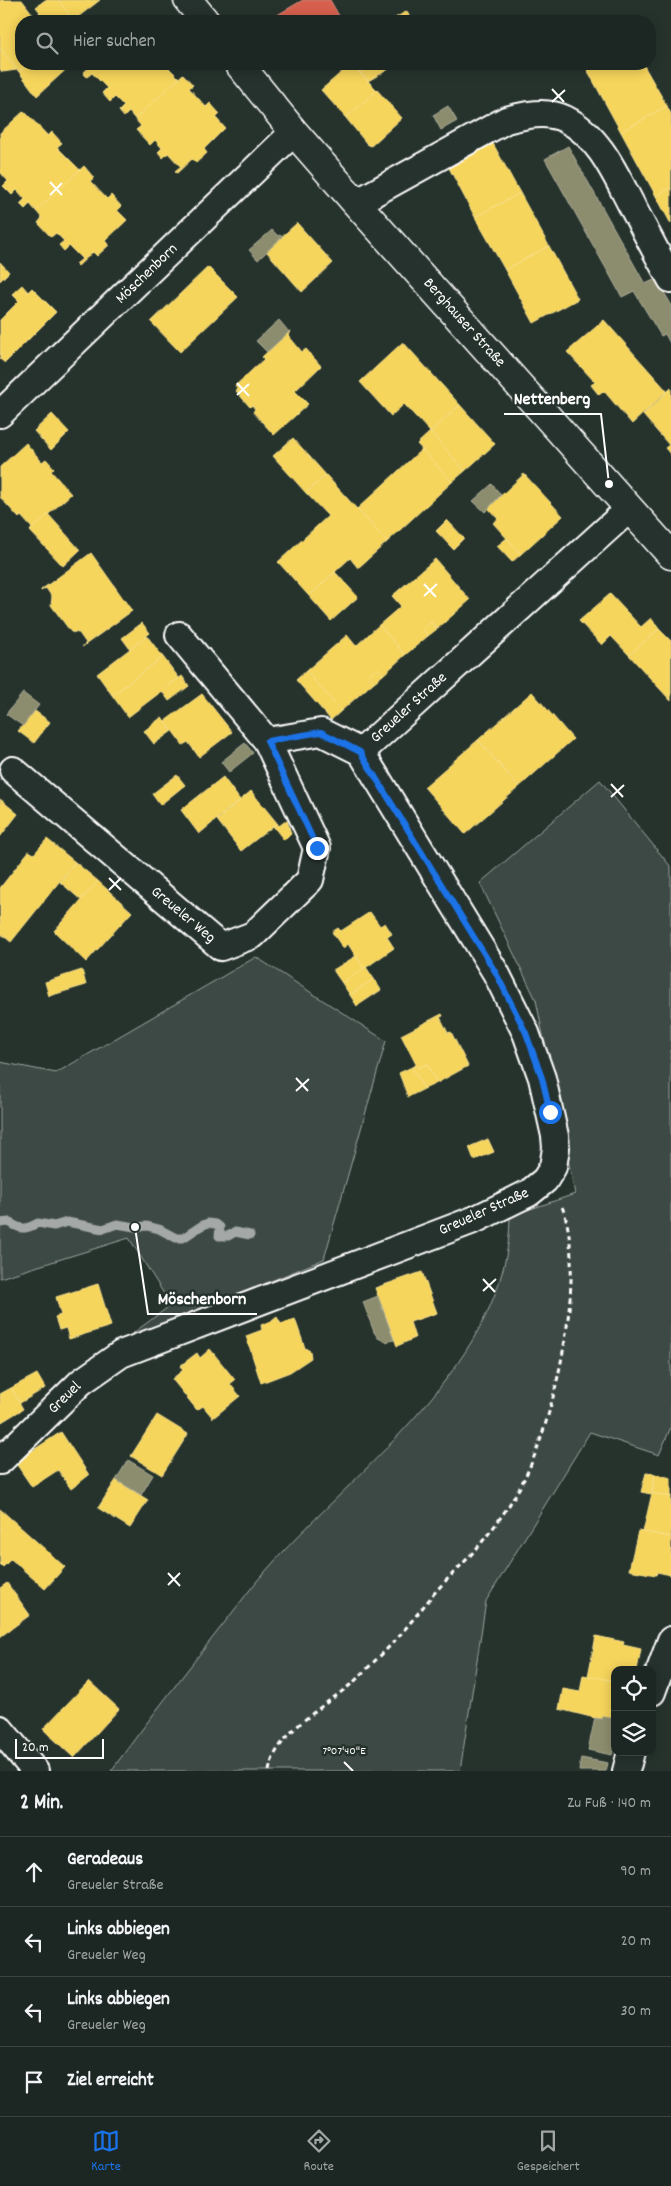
<!DOCTYPE html>
<html lang="de">
<meta charset="utf-8">
<style>
body{margin:0;font-family:Dekko,sans-serif;background:#252e2a;color:#f1f3f6}
.controls{position:absolute;right:15px;bottom:15px;display:grid;overflow:hidden;border-radius:10px;box-shadow:0 2px 12px #0003}
.controls button{width:45px;height:45px;display:grid;place-items:center;padding:0;border:0;border-bottom:1px solid #3a4340;background:#1c2622;color:#f1f3f6;font:25px sans-serif}
.scale{position:absolute;left:15px;bottom:12px;width:89px;box-sizing:border-box;padding-left:5px;border:2px solid #fff;border-top:0;font-size:14px;line-height:18px;white-space:nowrap;color:#fff;-webkit-text-stroke:4px #26332d;paint-order:stroke}
.stop{position:absolute;width:15px;height:15px;margin:-11px;border:4px solid #1a73e8;border-radius:50%;background:#fff}
.stop.end{background:#1a73e8;border-color:#fff;box-shadow:0 1px 5px #0008}
.list{margin:0;padding:0;list-style:none}
h2{display:flex;justify-content:space-between;align-items:center;height:65px;margin:0;padding:0 20px;font-size:21px}
h2 small{font-size:16px;font-weight:400;color:#a0a5a5}
.list li{display:grid;grid-template-columns:32px 1fr auto;gap:15px;align-items:center;box-sizing:border-box;height:70px;padding:0 20px;border-top:1px solid #3a4340}
.list b{display:block;font-size:19px;white-space:nowrap}
.list p{margin:0;font-size:16px;white-space:nowrap;color:#a0a5a5}
.list em{font-size:16px;font-style:normal;color:#a0a5a5}
.icon{flex:none;width:28px;height:28px;fill:none;stroke:currentColor;stroke-width:2;stroke-linecap:round;stroke-linejoin:round}
.map{position:relative;flex:none;width:671px;height:1771px;overflow:hidden}
.search{position:absolute;background:#1c2622;box-shadow:0 2px 12px #0003;left:15px;right:15px;top:15px;height:55px;display:flex;align-items:center;gap:12px;box-sizing:border-box;padding:0 18px;border-radius:20px;color:#a0a5a5;font-size:19px}
.sheet{height:345px;background:#1c2622}
nav{display:flex;justify-content:space-around;align-items:center;box-sizing:border-box;height:70px;border-top:1px solid #3a4340;background:#1c2622;font-size:14px;color:#a0a5a5}
nav a{display:grid;justify-items:center;gap:2px}
nav .on{color:#1a73e8}
.map>svg:first-child{display:block}
.green{fill:#3e4944;stroke:#9ea4a2}
.homes{fill:#f6d55c;stroke:#f9e28d}
.shops{fill:#d6604d;stroke:#e29082}
.industry{fill:#8c8c6e;stroke:#aeae9a}
.lines{fill:none;stroke-linecap:round;stroke-linejoin:round}
.stream{stroke:#a4a9a7;stroke-width:9}
.street-casing{stroke:#fff;stroke-width:30}
.secondary-casing{stroke:#fff;stroke-width:31}
.path{stroke:#fff;stroke-width:3;stroke-dasharray:5 4;stroke-linecap:butt}
.street{stroke:#26332d;stroke-width:26}
.secondary{stroke:#26332d;stroke-width:28}
.route{stroke:#1a73e8;stroke-width:6}
.ticks{fill:none;stroke:#fff;stroke-width:2}
.labels{text-anchor:middle;dominant-baseline:central;stroke-width:5;stroke-linejoin:round;paint-order:stroke}
.street-label{font-size:16px;fill:#fff;stroke:#26332d}
.ticks-label{font-size:12px;text-anchor:middle;fill:#fff;stroke:#26332d;stroke-width:5;stroke-linejoin:round;paint-order:stroke}
.leader{fill:none;stroke:#fff;stroke-width:2}
.callout-dot{fill:#fff;stroke:#26332d;stroke-width:2}
.callout-label{font-size:18px;text-anchor:middle;font-weight:bold;fill:#fff;stroke:#26332d;stroke-width:5;stroke-linejoin:round;paint-order:stroke}
</style>
<div class="map">
<svg width="671" height="1771" viewBox="0 0 671 1771">
<rect width="100%" height="100%" fill="#26332d"/>
<filter id="ink" filterUnits="userSpaceOnUse"><feTurbulence type="fractalNoise" baseFrequency=".02" numOctaves="2"/><feDisplacementMap in="SourceGraphic" scale="10" xChannelSelector="R" yChannelSelector="G"/><feConvolveMatrix kernelMatrix="1 2 1 2 8 2 1 2 1" color-interpolation-filters="sRGB"/></filter>
<g filter="url(#ink)">
<!-- green -->
<g class="green">
<path d="M600,780L671,867V1427L659,1455L590,1432L486,1601L460,1771H111C147,1722 184,1674 221,1627C238,1606 253,1584 271,1565C358,1468 510,1359 510,1216L575,1194L536,1000L480,883Z"/>
<polygon points="256,957 386,1041 324,1259 117,1345 171,1305 129,1238 0,1278 0,1062 56,1073"/>
</g>
<!-- homes -->
<g class="homes">
<polygon points="0,0 22,0 38,21 21,21 21,64 30,64 19,72 0,48"/>
<polygon points="45,0 58,0 74,20 38,21 35,17 40,12 36,7"/>
<polygon points="58,0 100,0 74,20"/>
<polygon points="407,11 411,21 390,21"/>
<polygon points="0,48 17,70 2,72 0,69"/>
<polygon points="30,64 72,64 37,96 19,72"/>
<polygon points="93,64 165,64 179,78 135,119 129,112 124,117 119,111 124,106 115,97 110,102 102,93 107,88 92,73 87,77 83,73"/>
<polygon points="351,64 377,90 346,118 321,90"/>
<polygon points="353,64 385,64 389,69 368,81"/>
<polygon points="584,64 643,64 667,106 621,132"/>
<polygon points="183,74 193,85 189,88 206,107 210,103 220,114 216,118 225,128 204,149 207,153 196,163 192,159 177,173 175,172 181,167 168,153 163,158 158,152 162,148 155,140 150,145 136,130 141,126 135,119"/>
<polygon points="377,90 402,118 371,146 367,144 346,118"/>
<polygon points="667,106 671,114 671,187 656,196 621,132"/>
<polygon points="24,111 48,136 52,132 62,143 57,147 80,170 36,211 30,204 25,209 20,204 25,199 17,190 12,195 3,186 8,181 0,172 0,133"/>
<polygon points="491,140 520,193 475,217 447,164"/>
<polygon points="84,166 94,178 90,181 107,199 111,195 121,206 117,210 127,220 105,241 109,245 97,256 93,252 78,266 76,264 82,259 69,246 64,251 59,245 64,241 56,233 51,237 38,223 42,218 36,211"/>
<polygon points="671,187 671,224 656,196"/>
<polygon points="520,193 549,246 505,270 475,217"/>
<polygon points="297,223 333,263 302,292 266,251"/>
<polygon points="549,246 578,299 534,323 505,270"/>
<polygon points="0,262 9,272 0,281"/>
<polygon points="208,267 238,297 180,352 151,322"/>
<polygon points="22,285 28,292 32,288 56,312 5,363 0,359 0,320 19,301 12,294"/>
<polygon points="604,320 667,391 632,424 604,391 599,395 591,385 595,382 567,352"/>
<polygon points="291,330 288,335 302,352 306,349 321,366 295,391 308,404 274,435 253,412 255,409 252,405 250,407 236,391 238,390 235,386 264,359 262,357"/>
<polygon points="403,342 460,405 430,432 404,404 391,416 360,382"/>
<polygon points="671,388 671,455 665,448 669,445 643,415"/>
<polygon points="460,405 495,444 465,471 430,432"/>
<polygon points="52,414 69,432 51,450 34,431"/>
<polygon points="430,432 465,471 452,482 417,444"/>
<polygon points="293,438 326,475 306,493 273,456"/>
<polygon points="26,443 42,462 46,459 54,468 51,471 71,494 30,531 32,528 21,516 19,518 0,497 0,467"/>
<polygon points="422,449 452,482 387,542 357,509"/>
<polygon points="524,474 563,516 521,554 493,523 498,519 488,508"/>
<polygon points="326,475 387,542 358,568 350,558 309,596 278,562 328,516 306,493"/>
<polygon points="48,514 80,550 63,566 30,531"/>
<polygon points="447,520 464,538 453,549 436,531"/>
<polygon points="507,538 521,554 512,562 497,546"/>
<polygon points="91,553 132,611 82,647 86,643 79,633 71,632 51,605 52,597 46,588 41,591 41,590"/>
<polygon points="435,559 470,600 437,629 431,622 423,629 428,636 405,655 379,625 401,606 392,596"/>
<polygon points="335,572 358,597 331,621 309,596"/>
<polygon points="610,594 641,627 651,618 659,629 629,655 611,636 602,645 579,621"/>
<polygon points="431,622 437,629 428,636 423,629"/>
<polygon points="142,623 150,633 130,649 122,638"/>
<polygon points="379,625 405,655 383,675 377,668 368,675 374,682 341,711 306,671 347,635 356,646"/>
<polygon points="659,629 671,641 671,701 629,655"/>
<polygon points="147,636 163,657 112,695 97,674"/>
<polygon points="163,657 179,678 128,717 112,695"/>
<polygon points="377,668 383,675 374,682 368,675"/>
<polygon points="306,671 341,711 331,720 296,680"/>
<polygon points="182,676 189,686 169,701 162,691"/>
<polygon points="532,692 573,739 519,787 478,740"/>
<polygon points="202,694 232,732 199,757 188,742 183,745 165,721"/>
<polygon points="35,711 50,722 34,743 18,731"/>
<polygon points="162,717 172,731 154,744 144,731"/>
<polygon points="478,740 519,787 465,834 424,787"/>
<polygon points="177,775 185,785 160,805 152,794"/>
<polygon points="223,777 240,800 199,834 181,810"/>
<polygon points="251,791 277,823 241,851 217,820"/>
<polygon points="0,799 18,814 0,837"/>
<polygon points="287,820 291,834 284,840 273,826 277,823 279,826"/>
<polygon points="47,839 75,862 11,942 0,933 0,888 29,851 34,854"/>
<polygon points="75,862 98,881 81,900 60,882"/>
<polygon points="98,881 132,912 86,962 54,931"/>
<polygon points="370,912 380,926 385,923 392,934 387,937 394,948 364,969 348,944 343,948 332,932 338,928 341,931"/>
<polygon points="356,956 364,969 342,983 333,970"/>
<polygon points="366,967 374,979 350,995 342,983"/>
<polygon points="82,970 86,985 49,996 45,982"/>
<polygon points="374,979 381,990 357,1006 350,995"/>
<polygon points="442,1014 443,1016 440,1017 448,1033 451,1032 468,1066 437,1083 427,1064 418,1068 401,1035"/>
<polygon points="427,1064 437,1083 424,1089 412,1067 416,1065 418,1068"/>
<polygon points="412,1067 424,1089 408,1097 399,1073"/>
<polygon points="488,1139 494,1152 474,1160 469,1147"/>
<polygon points="422,1272 437,1313 410,1322 415,1338 397,1346 375,1288"/>
<polygon points="98,1284 111,1326 69,1339 66,1328 59,1330 55,1317 61,1315 56,1297"/>
<polygon points="277,1317 281,1324 295,1319 305,1348 310,1351 311,1358 290,1372 261,1383 246,1336 262,1330 261,1325 272,1321"/>
<polygon points="210,1349 235,1380 230,1384 240,1396 213,1418 203,1406 197,1410 172,1379 183,1370 180,1366 197,1353 200,1358"/>
<polygon points="37,1374 45,1388 20,1403 11,1388"/>
<polygon points="11,1388 23,1409 0,1423 0,1394"/>
<polygon points="157,1415 188,1434 162,1475 131,1456"/>
<polygon points="61,1432 89,1475 71,1489 58,1470 32,1487 15,1462"/>
<polygon points="646,1473 655,1474 651,1494 641,1492"/>
<polygon points="655,1474 671,1478 671,1497 652,1493"/>
<polygon points="116,1480 148,1500 130,1528 98,1508"/>
<polygon points="652,1493 671,1497 671,1537 643,1532"/>
<polygon points="0,1509 65,1567 45,1589 11,1559 3,1567 0,1564"/>
<polygon points="638,1531 671,1537 671,1575 657,1572 656,1575 629,1570"/>
<polygon points="7,1583 30,1615 0,1637 0,1588"/>
<polygon points="596,1636 624,1642 623,1645 641,1649 637,1670 615,1670 615,1681 588,1676"/>
<polygon points="583,1675 615,1681 615,1719 603,1716 602,1719 595,1718 559,1709 563,1689 580,1692"/>
<polygon points="89,1681 119,1709 74,1758 43,1729"/>
</g>
<!-- shops -->
<polygon class="shops" points="303,0 330,0 342,21 278,21 275,17 272,19 272,18"/>
<!-- industry -->
<g class="industry">
<polygon points="448,106 457,121 441,130 433,115"/>
<polygon points="568,146 645,284 656,279 671,304 671,345 665,334 661,336 634,291 622,297 545,159"/>
<polygon points="272,230 278,236 280,235 282,237 258,260 249,250"/>
<polygon points="279,320 289,332 267,352 256,341"/>
<polygon points="492,484 501,495 485,512 473,501"/>
<polygon points="23,693 39,705 23,726 6,714"/>
<polygon points="245,743 253,753 229,772 221,762"/>
<polygon points="378,1296 394,1340 386,1342 378,1338 374,1332 363,1302"/>
<polygon points="128,1460 153,1475 141,1495 116,1480"/>
<polygon points="603,1716 615,1719 615,1742 612,1755 588,1750 595,1718 602,1719"/>
<polygon points="581,1758 608,1763 606,1771 579,1771"/>
</g>
<g class="lines">
<!-- stream -->
<path class="stream" d="M0,1223L9,1222C21,1230 25,1230 38,1223L54,1226L67,1222L103,1229L117,1224L135,1227L147,1226L159,1229L176,1238H183L201,1226L208,1223L215,1224L220,1227L219,1236H228L235,1232L250,1235"/>
<defs>
<g id="street">
<path d="M356,203L506,120C525,115 546,110 565,119C600,136 616,176 633,208C646,232 658,256 671,279"/>
<polyline points="0,414 294,132"/>
<polyline points="179,635 267,741 321,732 361,752"/>
<polyline points="13,770 221,947 253,935 310,880 317,848 267,741"/>
<polyline points="0,1461 81,1382 121,1354 476,1219 529,1193 545,1180 553,1167 556,1148 555,1136 542,1078 526,1033 496,973 361,752 629,509"/>
<polyline points="652,1692 671,1640"/>
<polyline points="0,1729 35,1771"/>
<polyline points="626,1771 631,1752"/>
</g>
<g id="secondary">
<polyline points="188,0 205,21"/>
<polyline points="239,64 294,132 356,203 671,555"/>
</g>
</defs>
<!-- street casing -->
<use href="#street" class="street-casing"/>
<!-- secondary casing -->
<use href="#secondary" class="secondary-casing"/>
<!-- path -->
<path class="path" d="M269,1771C276,1733 322,1708 350,1685C360,1677 368,1667 377,1659C399,1638 418,1613 437,1590C450,1576 464,1563 476,1549C495,1527 515,1499 527,1473C556,1412 588,1268 561,1204"/>
<!-- street -->
<use href="#street" class="street"/>
<!-- secondary -->
<use href="#secondary" class="secondary"/>
</g>
</g>
<g class="lines" filter="url(#ink)">
<!-- route -->
<polyline class="route" points="317,848 267,741 321,732 360,752 496,973 526,1033 542,1078 550,1112"/>
</g>
<!-- ticks -->
<path class="ticks" d="M552,89L564,102M552,102L565,90M50,182L62,195M50,195L62,183M237,383L249,396M237,395L249,384M424,584L436,597M424,596L437,584M611,784L623,797M611,797L624,785M109,878L121,890M109,890L121,878M296,1078L308,1091M296,1091L309,1079M483,1279L495,1292M483,1291L496,1279M168,1573L180,1586M168,1585L180,1573M344,1762L353,1771"/>
<g class="labels">
<!-- street labels -->
<g class="street-label">
<text transform="translate(147 274) rotate(-44)">Möschenborn</text>
<text transform="translate(464 323) rotate(48)">Berghauser Straße</text>
<text transform="translate(409 708) rotate(-42)">Greueler Straße</text>
<text transform="translate(183 915) rotate(40)">Greueler Weg</text>
<text transform="translate(484 1212) rotate(-24)">Greueler Straße</text>
<text transform="translate(65 1398) rotate(-44)">Greuel</text>
</g>
</g>
<g class="ticks-label">
<text x="344" y="1754">7°07'40"E</text>
</g>
<!-- callouts -->
<path class="leader" d="M609 484L601 414H504M135 1227L148 1314H257"/>
<g class="callout-dot">
<circle cx="609" cy="484" r="5"/>
<circle cx="135" cy="1227" r="5"/>
</g>
<g class="callout-label">
<text x="552" y="404">Nettenberg</text>
<text x="202" y="1304">Möschenborn</text>
</g>
</svg>
<div class="controls">
<button><svg class="icon" aria-label="locate" viewBox="0 0 24 24"><circle cx="12" cy="12" r="6"/><path d="M12 2v4M12 18v4M2 12h4M18 12h4"/></svg></button>
<button><svg class="icon" aria-label="layers" viewBox="0 0 24 24"><path d="M12 4l9 5-9 5-9-5zM3 14l9 5 9-5"/></svg></button>
</div>
<div class="scale">20 m</div>
<div class="stop" style="left:550px;top:1112px"></div>
<div class="stop end" style="left:317px;top:848px"></div>
<div class="search"><svg class="icon" aria-label="search" viewBox="0 0 24 24"><circle cx="10" cy="10" r="6"/><path d="M15 15l6 6"/></svg>Hier suchen</div>
</div>
<section class="sheet">
<h2>2 Min.<small>Zu Fuß · 140 m</small></h2>
<ul class="list">
<li><svg class="icon" aria-label="ahead" viewBox="0 0 24 24"><path d="M12 20V5M6 11l6-6 6 6"/></svg><div><b>Geradeaus</b><p>Greueler Straße</p></div><em>90 m</em></li>
<li><svg class="icon" aria-label="left" viewBox="0 0 24 24"><path d="M17 20v-9H6M10 6l-5 5 5 5"/></svg><div><b>Links abbiegen</b><p>Greueler Weg</p></div><em>20 m</em></li>
<li><svg class="icon" aria-label="left" viewBox="0 0 24 24"><path d="M17 20v-9H6M10 6l-5 5 5 5"/></svg><div><b>Links abbiegen</b><p>Greueler Weg</p></div><em>30 m</em></li>
<li><svg class="icon" aria-label="arrive" viewBox="0 0 24 24"><path d="M6 21V4h12l-3 4 3 4H6"/></svg><div><b>Ziel erreicht</b></div></li>
</ul>
</section>
<nav>
<a class="on"><svg class="icon" aria-label="map" viewBox="0 0 24 24"><path d="M3 6l6-2 6 2 6-2v14l-6 2-6-2-6 2zM9 4v14M15 6v14"/></svg>Karte</a>
<a><svg class="icon" aria-label="directions" viewBox="0 0 24 24"><path d="M12 3l9 9-9 9-9-9zM9 14v-3h6M13 9l2 2-2 2"/></svg>Route</a>
<a><svg class="icon" aria-label="saved" viewBox="0 0 24 24"><path d="M7 4h10v16l-5-4-5 4z"/></svg>Gespeichert</a>
</nav>
